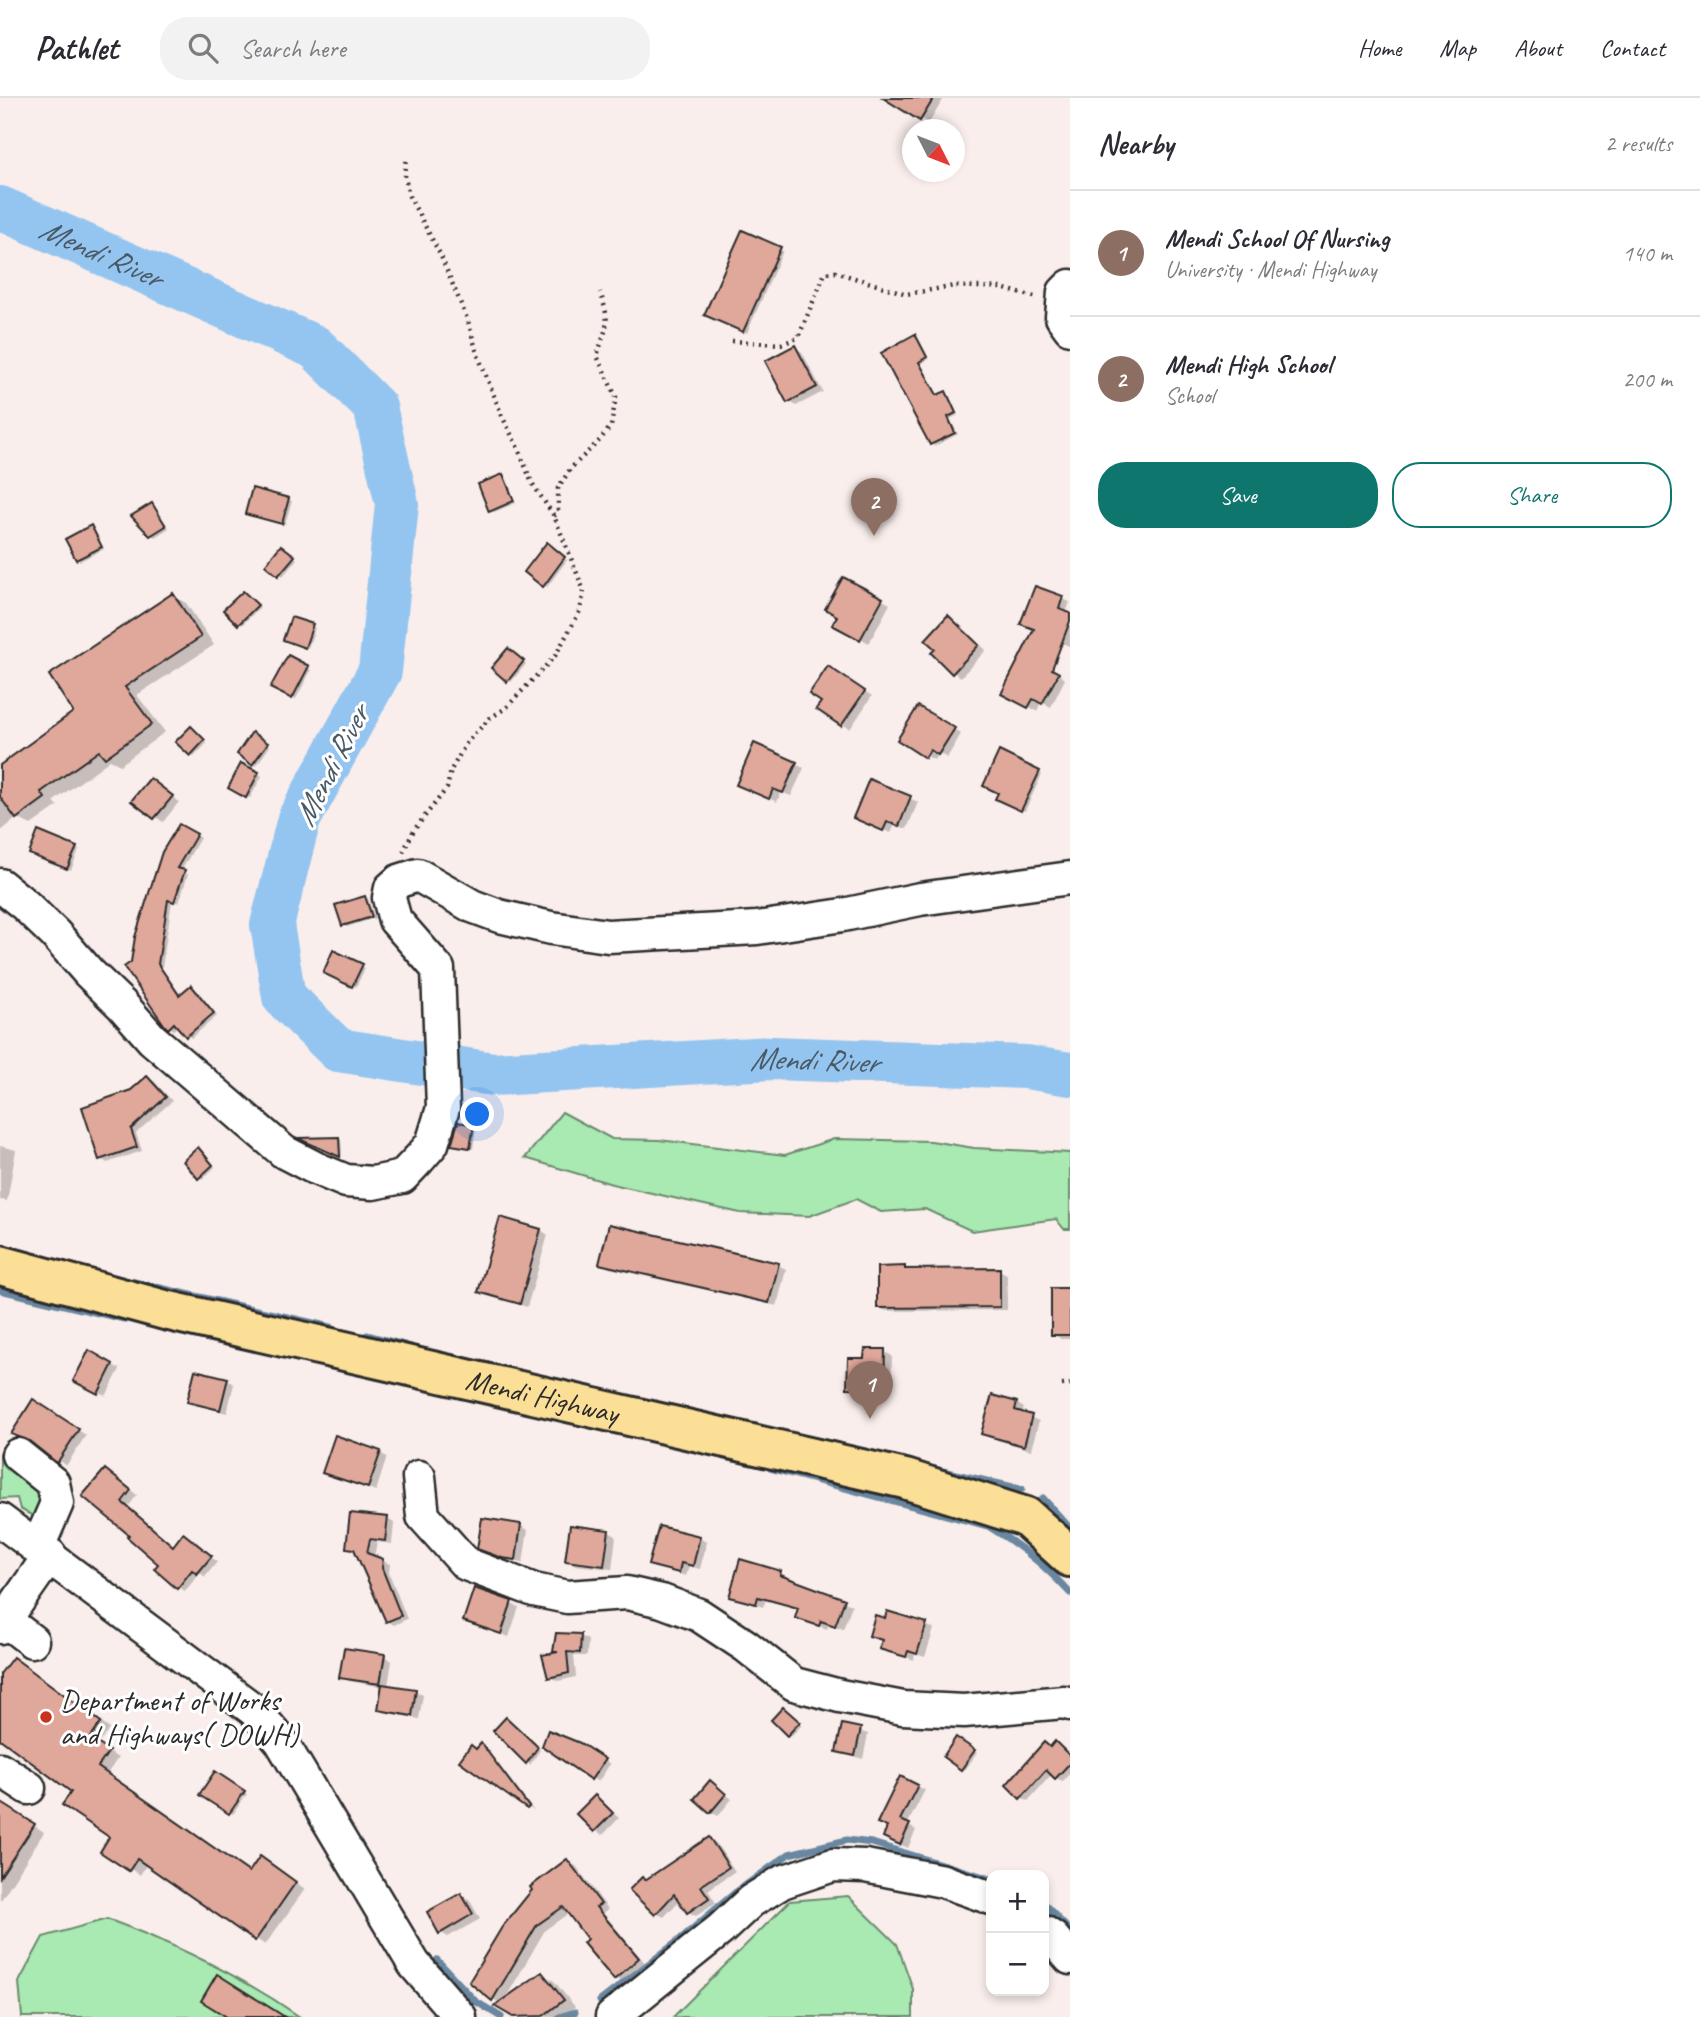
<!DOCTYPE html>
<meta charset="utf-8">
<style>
body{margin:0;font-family:Caveat,sans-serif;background:#f2f2f3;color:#2b2b33}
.controls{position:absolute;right:21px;bottom:21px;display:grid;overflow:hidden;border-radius:14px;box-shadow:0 4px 10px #0003}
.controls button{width:63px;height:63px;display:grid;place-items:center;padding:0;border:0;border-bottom:2px solid #e1e1e2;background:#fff;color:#2b2b33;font:35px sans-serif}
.compass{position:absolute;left:902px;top:21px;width:63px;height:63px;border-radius:50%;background:#fff;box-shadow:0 4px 10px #0003;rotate:132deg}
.you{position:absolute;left:478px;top:1017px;width:24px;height:24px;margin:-18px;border:5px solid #fff;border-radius:50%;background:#1a73e8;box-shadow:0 0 0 10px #1a73e833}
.badge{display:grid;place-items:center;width:46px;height:46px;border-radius:50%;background:#0f766e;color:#fff;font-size:23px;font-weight:700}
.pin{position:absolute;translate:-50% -58px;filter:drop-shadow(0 2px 4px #0008)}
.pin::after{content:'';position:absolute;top:37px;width:24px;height:21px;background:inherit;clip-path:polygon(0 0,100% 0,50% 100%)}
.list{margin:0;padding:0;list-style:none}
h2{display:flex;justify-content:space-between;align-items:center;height:91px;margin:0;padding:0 28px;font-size:30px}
h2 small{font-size:23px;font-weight:400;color:#7c7c81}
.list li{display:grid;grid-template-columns:46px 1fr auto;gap:21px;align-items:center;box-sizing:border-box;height:126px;padding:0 28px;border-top:2px solid #e1e1e2}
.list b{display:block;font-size:26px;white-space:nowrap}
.list p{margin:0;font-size:23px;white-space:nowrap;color:#7c7c81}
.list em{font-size:23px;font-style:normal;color:#7c7c81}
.actions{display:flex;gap:14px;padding:21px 28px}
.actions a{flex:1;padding:16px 0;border:2px solid #0f766e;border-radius:28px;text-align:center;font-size:24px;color:#0f766e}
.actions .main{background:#0f766e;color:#fff}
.icon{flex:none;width:38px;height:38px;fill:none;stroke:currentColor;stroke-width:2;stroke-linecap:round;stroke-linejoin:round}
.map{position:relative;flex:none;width:1070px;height:1919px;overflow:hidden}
header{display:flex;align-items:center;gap:42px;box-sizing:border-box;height:98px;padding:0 35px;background:#fff;border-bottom:2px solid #e1e1e2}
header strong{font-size:33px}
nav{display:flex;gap:38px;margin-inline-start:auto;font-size:24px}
.search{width:490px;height:63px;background:#f2f2f3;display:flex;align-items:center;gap:18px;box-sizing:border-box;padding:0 24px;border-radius:28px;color:#7c7c81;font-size:26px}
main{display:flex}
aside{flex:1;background:#fff}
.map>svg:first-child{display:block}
.green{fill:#a9e9b2;stroke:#6a8a6e;stroke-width:2}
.shadow{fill:#0003}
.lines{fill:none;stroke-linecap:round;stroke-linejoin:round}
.stream{stroke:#6a87a1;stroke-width:7}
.river{stroke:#94c5f0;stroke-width:44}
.building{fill:#e0a89a;stroke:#2b2b2b;stroke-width:2}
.minor-casing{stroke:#2b2b2b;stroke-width:37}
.major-casing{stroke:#2b2b2b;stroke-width:44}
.path{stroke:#2b2b2b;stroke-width:4.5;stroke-dasharray:2 5;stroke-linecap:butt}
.minor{stroke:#fff;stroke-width:32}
.major{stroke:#fbdf96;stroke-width:38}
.poi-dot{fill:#c8321e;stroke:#fff;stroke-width:2.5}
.labels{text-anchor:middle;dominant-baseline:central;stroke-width:6;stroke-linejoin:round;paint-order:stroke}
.street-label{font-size:30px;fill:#2b2b2b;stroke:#fff}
.poi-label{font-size:30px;fill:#2b2b2b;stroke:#fff;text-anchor:start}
.water-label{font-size:32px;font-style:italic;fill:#4a5966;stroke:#fff}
</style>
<header>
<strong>Pathlet</strong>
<div class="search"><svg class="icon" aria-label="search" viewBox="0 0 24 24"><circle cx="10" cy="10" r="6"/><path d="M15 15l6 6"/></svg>Search here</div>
<nav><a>Home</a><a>Map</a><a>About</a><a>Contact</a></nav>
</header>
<main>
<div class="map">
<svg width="1070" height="1919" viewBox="0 0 1070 1919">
<rect width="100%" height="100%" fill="#f9eeeb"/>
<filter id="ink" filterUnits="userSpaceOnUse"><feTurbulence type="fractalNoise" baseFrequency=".0143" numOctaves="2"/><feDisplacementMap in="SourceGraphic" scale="14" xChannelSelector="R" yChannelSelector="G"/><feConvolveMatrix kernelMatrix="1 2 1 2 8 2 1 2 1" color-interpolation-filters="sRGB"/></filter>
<g filter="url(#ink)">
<!-- green -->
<g class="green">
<polygon points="562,1014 612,1041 659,1042 785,1057 834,1041 931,1043 974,1050 1070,1055 1070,1131 1064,1131 1056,1121 972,1133 925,1111 881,1114 856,1101 809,1118 740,1115 612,1086 525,1060"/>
<polygon points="0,1356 31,1384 43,1399 42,1412 33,1418 20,1411 17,1400 0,1401"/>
<polygon points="848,1798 897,1846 913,1891 913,1919 673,1919 790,1803"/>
<path d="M107,1821C175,1846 241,1878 300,1919H22L19,1884L43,1839Z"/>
</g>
<!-- shadow -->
<g class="shadow">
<polygon points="905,0 944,0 929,25 900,8"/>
<polygon points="743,134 783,153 747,235 706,216"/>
<polygon points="915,238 929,261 921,266 939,299 946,295 949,297 958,317 950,321 958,336 935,348 932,346"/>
<polygon points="795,249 802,254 823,294 796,308 789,303"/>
<polygon points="503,378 506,379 516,405 494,414 491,412"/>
<polygon points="253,392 292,403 285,426 247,416"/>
<polygon points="152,407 169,430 155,439 152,437"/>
<polygon points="91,429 94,431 104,451 80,463 77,461"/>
<polygon points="550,448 567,462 547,489 544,487"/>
<polygon points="284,451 297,461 283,478 267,466"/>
<polygon points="844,481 890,506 869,545 835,526 840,517"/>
<polygon points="1036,490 1070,504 1066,515 1070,517 1070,548 1042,538"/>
<polygon points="246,497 260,509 242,527 239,525"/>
<polygon points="173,498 186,505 214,547 137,597 165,634 120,667 110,662 54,703 58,708 31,727 17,720 0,734 0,669 76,615"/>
<polygon points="949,519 956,524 986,552 961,579 953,574"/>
<polygon points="312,528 315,530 308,550 288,543"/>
<polygon points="511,554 526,566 511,584 508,582"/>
<polygon points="288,560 311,572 296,601 273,589"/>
<polygon points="1052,570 1065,581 1051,609 1041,604 1037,613 1003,595"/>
<polygon points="836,575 872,598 850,631 818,610"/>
<polygon points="918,610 961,636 947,660 938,655 934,662 899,642"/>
<polygon points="195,632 207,645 194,659 191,657"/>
<polygon points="253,636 270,648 256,668 239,656"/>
<polygon points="755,648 804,670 791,698 781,694 777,704 746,690"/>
<polygon points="1000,656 1042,676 1025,713 997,700 1000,694"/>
<polygon points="242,667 262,678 250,700 230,690"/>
<polygon points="870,683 918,704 907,731 895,727 891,735 863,724"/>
<polygon points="158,686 179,704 163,724 133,702"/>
<polygon points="180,728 200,740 181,773 188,776 179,805 172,803 162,870 181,897 191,889 195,892 217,918 191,940 178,927 174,932 169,929 132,865"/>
<polygon points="76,750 79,752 71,772 34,757"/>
<polygon points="365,799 368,801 375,820 347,829 344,827"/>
<polygon points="334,855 365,870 356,889 325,875"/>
<polygon points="147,980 154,983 172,1003 136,1035 142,1053 107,1065 101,1061 132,994"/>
<polygon points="473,1029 476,1030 473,1051 453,1046"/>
<polygon points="338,1040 341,1042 342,1059 304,1042"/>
<polygon points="0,1048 16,1052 7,1103 0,1102"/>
<polygon points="201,1053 215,1069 203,1081 199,1079"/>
<polygon points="541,1132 548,1137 527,1209 480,1193"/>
<polygon points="601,1165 778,1167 786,1171 777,1208 609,1170"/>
<polygon points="904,1170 909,1173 999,1172 1007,1176 1007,1212 886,1213 878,1209"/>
<polygon points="1070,1192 1070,1241 1061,1241 1053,1236"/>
<polygon points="884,1253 892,1258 891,1294 856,1293 849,1289 866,1262"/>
<polygon points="89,1255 120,1271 106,1298 75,1282"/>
<polygon points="227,1282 234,1286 227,1315 196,1307 189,1303"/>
<polygon points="33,1304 86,1337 66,1368 35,1345"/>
<polygon points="1016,1305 1024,1310 1022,1316 1039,1323 1031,1352 990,1340 983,1336"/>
<polygon points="380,1355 387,1359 376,1393 324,1374"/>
<polygon points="106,1373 137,1397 128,1409 174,1449 191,1442 217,1464 205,1479 200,1475 185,1493 178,1489 160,1466 131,1437"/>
<polygon points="387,1421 394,1425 392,1446 377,1444 374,1459 390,1466 389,1475 407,1521 394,1527 387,1523 357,1453 348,1449"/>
<polygon points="484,1422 521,1428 528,1432 523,1465 511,1463 487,1454"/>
<polygon points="572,1429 609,1434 616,1438 612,1471 575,1467 567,1462"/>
<polygon points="660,1430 700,1440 707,1444 700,1471 689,1468 686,1478 658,1470 650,1466"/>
<polygon points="742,1463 781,1475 788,1479 788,1482 852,1507 843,1531 829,1526 827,1531 804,1523 797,1519 799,1511 766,1502 763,1509 731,1498"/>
<polygon points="475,1492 519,1509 509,1539 465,1522"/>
<polygon points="926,1527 934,1531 925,1559 915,1556 914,1562 881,1550 884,1543 871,1537"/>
<polygon points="581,1538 588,1542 587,1558 574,1558 576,1579 558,1583 550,1579 559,1555 555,1553"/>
<polygon points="384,1558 392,1563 388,1588 416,1593 423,1597 419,1621 387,1615 380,1611 383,1589 349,1583 341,1579"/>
<polygon points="23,1567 110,1631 98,1647 118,1660 107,1676 250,1776 270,1766 305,1791 265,1847 147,1766 140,1777 102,1753 111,1739 74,1693 0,1639 0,1579"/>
<polygon points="787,1613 802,1627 791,1638 788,1636"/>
<polygon points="510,1623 540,1652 530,1667 495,1633"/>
<polygon points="844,1628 868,1636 863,1661 838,1653"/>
<polygon points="957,1641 977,1655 965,1672 945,1658"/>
<polygon points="1055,1646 1070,1657 1070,1675 1062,1684 1052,1676 1028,1703 1021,1699"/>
<polygon points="482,1647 487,1651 534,1713 528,1709 477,1652"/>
<polygon points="544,1647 587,1651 610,1666 598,1684"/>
<polygon points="216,1675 247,1696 233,1716 202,1696"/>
<polygon points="711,1685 732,1701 718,1718 711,1714"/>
<polygon points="917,1688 925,1692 907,1727 916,1732 908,1750 885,1739"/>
<polygon points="595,1700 619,1720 603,1737 595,1732"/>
<polygon points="0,1705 44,1734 1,1802 0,1802"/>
<polygon points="709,1741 716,1745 735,1773 708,1792 716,1805 696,1818 688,1814 680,1802 664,1819 656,1815 646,1783"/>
<polygon points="567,1763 576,1768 608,1811 603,1815 646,1866 624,1885 615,1880 569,1815 545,1832 504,1903 542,1876 554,1883 575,1909 562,1919 517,1919 497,1908 500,1906 472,1884"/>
<polygon points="461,1797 469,1801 480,1821 448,1839 440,1834"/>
</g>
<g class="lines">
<!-- stream -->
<g class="stream">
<polyline points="134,1184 331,1229"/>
<polyline points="0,1192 124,1221"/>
<polyline points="367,1237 411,1249"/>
<path d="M770,1370L988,1428C1020,1447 1045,1467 1070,1495"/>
<polyline points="934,1371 1022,1391"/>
<polyline points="1043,1400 1070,1430"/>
<polyline points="1044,1806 1070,1833"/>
<polyline points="437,1862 475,1903 501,1919"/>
<polyline points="600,1903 677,1844 736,1794 789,1756 847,1742 872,1745 991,1781"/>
<polyline points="559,1919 575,1914"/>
</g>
<!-- river -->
<path class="river" id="s1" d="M0,110L315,249L375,309L397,406L380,573L299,721L272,827L284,899L338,952L493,976L772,960L1026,969L1070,976"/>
</g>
<!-- building -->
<g class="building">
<polygon points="883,0 934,0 920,23"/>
<polygon points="742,132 781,149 743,234 704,217"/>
<polygon points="915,236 927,259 919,264 937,297 946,293 956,315 948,319 955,335 930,347 881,255"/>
<polygon points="795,247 817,289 787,305 765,263"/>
<polygon points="503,376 514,403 489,414 478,386"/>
<polygon points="252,390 289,400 282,426 245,416"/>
<polygon points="152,405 166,428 150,438 131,418"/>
<polygon points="91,427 102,449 76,462 65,441"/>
<polygon points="547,444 565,459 543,489 524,474"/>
<polygon points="281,447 295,458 278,478 265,467"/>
<polygon points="843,479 883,500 860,542 832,527 837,518 825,511"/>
<polygon points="1035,488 1063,498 1059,511 1070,515 1070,523 1052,571 1059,575 1042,606 1033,601 1028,610 1001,596 1034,531 1020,526"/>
<polygon points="243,493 258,507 238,527 223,512"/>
<polygon points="173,495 201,539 125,589 152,626 105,660 99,653 41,694 45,700 16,721 0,699 0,667 73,614 49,577"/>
<polygon points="948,517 979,547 952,576 931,555 935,551 925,542"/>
<polygon points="291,519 313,526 305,550 283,542"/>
<polygon points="508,550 524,563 507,584 491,570"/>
<polygon points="288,557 309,568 292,601 270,590"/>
<polygon points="828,568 865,593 841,628 816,611 821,604 809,596"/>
<polygon points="918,608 955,630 938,657 930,652 925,660 897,642"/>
<polygon points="191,628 205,642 190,658 175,644"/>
<polygon points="252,634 268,645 252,667 237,656"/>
<polygon points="754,645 797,664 783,695 773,691 769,701 736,687"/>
<polygon points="999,653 1040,673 1021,713 995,701 998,695 983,688"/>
<polygon points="241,665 259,674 246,700 228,690"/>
<polygon points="150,680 173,698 154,721 131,703"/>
<polygon points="869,681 911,698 899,728 887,724 883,733 853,720"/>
<polygon points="179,726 197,736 177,770 185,772 174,804 168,802 158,866 179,897 191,887 214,915 186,939 174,925 168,931 165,928 124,869 131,864 135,839 162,754"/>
<polygon points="38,733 77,749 67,771 29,756"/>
<polygon points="365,798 372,819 342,828 335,807"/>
<polygon points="333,852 363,866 352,889 323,875"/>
<polygon points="147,978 166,999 131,1031 137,1049 99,1062 82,1009 131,992"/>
<polygon points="458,1024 474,1027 470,1050 451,1047"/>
<polygon points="339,1039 340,1059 297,1040"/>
<polygon points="198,1049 213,1067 198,1081 183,1063"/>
<polygon points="500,1119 541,1131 520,1206 478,1194"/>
<polygon points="609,1126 779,1165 769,1205 599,1166"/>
<polygon points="905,1168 905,1171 1000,1170 1000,1209 877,1210 877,1169"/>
<rect x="1051" y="1190" width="19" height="47"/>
<polygon points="865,1251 885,1251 884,1291 847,1290 848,1260 864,1260"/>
<polygon points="89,1252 113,1266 98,1296 73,1283"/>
<polygon points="195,1272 228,1280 220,1312 187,1304"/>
<polygon points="992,1297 1017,1304 1015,1312 1032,1317 1024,1348 981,1336"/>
<polygon points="33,1301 79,1331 57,1365 29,1343 11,1336"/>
<polygon points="335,1337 381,1353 368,1390 322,1375"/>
<polygon points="105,1371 131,1392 122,1404 173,1448 183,1435 212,1458 197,1476 192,1472 177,1491 154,1471 158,1466 127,1439 129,1437 82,1398"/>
<polygon points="350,1415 388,1419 385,1443 370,1441 367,1455 383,1461 382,1470 401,1518 386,1524 354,1451 346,1450"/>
<polygon points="482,1420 521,1426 516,1462 502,1460 477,1451"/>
<polygon points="570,1427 609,1432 604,1468 565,1463"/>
<polygon points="659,1428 700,1438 693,1468 681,1465 679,1475 648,1467"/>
<polygon points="740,1461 781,1473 780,1477 845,1501 835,1528 821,1523 819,1528 795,1520 798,1510 758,1499 756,1506 729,1499"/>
<polygon points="474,1490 512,1503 501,1536 463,1523"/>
<polygon points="887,1513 927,1525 917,1556 908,1553 906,1559 879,1551 882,1542 869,1538 875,1517 885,1520"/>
<polygon points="556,1535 581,1536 580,1555 567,1554 569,1575 548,1580 542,1557 558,1554 553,1554"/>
<polygon points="344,1550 385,1556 380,1586 339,1580"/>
<polygon points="13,1559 101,1624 90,1640 109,1653 98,1669 249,1774 260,1758 296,1784 255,1843 137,1761 129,1773 100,1754 109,1739 62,1707 71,1694 0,1641 0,1576"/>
<polygon points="382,1586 416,1591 412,1618 378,1612"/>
<polygon points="783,1609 800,1624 787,1638 771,1622"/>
<polygon points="506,1619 538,1649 526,1666 493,1633"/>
<polygon points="842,1626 861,1630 855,1658 836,1654"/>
<polygon points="548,1632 580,1645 605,1661 591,1682 542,1648"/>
<polygon points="956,1639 975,1652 961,1672 943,1659"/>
<polygon points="1055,1643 1070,1658 1070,1665 1055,1681 1046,1672 1020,1701 1006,1687 1044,1644 1050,1649"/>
<polygon points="481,1645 529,1709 527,1711 459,1663 471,1647 476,1651"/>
<polygon points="215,1673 245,1693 229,1716 199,1697"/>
<polygon points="900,1678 918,1687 900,1722 910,1726 900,1747 883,1739 887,1729 877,1725"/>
<polygon points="710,1682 726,1696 710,1715 694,1701"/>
<polygon points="595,1697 613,1715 594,1734 576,1716"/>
<polygon points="0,1704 35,1726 0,1779"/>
<polygon points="709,1739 729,1769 701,1788 709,1800 687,1815 674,1796 655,1817 629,1792 642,1779 645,1782"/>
<polygon points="567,1761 601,1806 596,1809 639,1860 614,1882 583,1845 587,1841 563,1809 537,1827 492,1903 469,1884 502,1829 532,1792 530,1789"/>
<polygon points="461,1795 473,1816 439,1836 427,1814"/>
<polygon points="542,1874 564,1902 543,1918 513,1919 494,1908"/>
<polygon points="217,1876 285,1919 227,1919 201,1903"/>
</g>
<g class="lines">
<defs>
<g id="minor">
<polyline points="1070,188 1064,194 1062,219 1070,230"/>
<polyline points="0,787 25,807 55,836 89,875 122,907 152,941 284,1054 315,1070 346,1083 373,1085 402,1079 419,1061 432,1046 443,1010 438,871 395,822 389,800 391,790 399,783 418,777 472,808 499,818 551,830 608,838 757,830 843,817 920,801 1070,780"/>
<polyline points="18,1357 53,1385 57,1405 38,1449"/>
<polyline points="419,1379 423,1418 466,1466 534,1492 567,1499 627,1495 662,1503 699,1517 746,1548 794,1586 840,1598 903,1610 964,1613 1064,1604 1070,1606"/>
<polyline points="0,1422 254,1612 281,1643 414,1866 460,1919"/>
<polyline points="6,1523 32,1543"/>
<polyline points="0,1529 50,1457"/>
<polyline points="0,1671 29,1690"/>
<polyline points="1044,1834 1053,1840 1070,1860"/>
<polyline points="612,1919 721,1831 751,1803 782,1784 833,1767 865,1768 943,1783 991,1800"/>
</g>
<g id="major">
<path id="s2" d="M0,1167L165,1212L905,1381L1026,1419L1070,1459"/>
</g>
</defs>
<!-- minor casing -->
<use href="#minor" class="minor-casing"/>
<!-- major casing -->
<use href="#major" class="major-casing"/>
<!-- path -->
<g class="path">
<polyline points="732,243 781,246 798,240 825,175 835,174 907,196 954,188 1001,190 1038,200"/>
<path d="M554,418L558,414V390L571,370L600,342L611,328L616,299L597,258C607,226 611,226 600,194"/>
<polyline points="403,754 414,732 447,690 451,672 467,644 490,620 506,610 555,558 580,513 584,493 554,418 532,385 517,348 502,318 477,255 468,223 440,156 409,98 405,79 406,61"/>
<polyline points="1062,1287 1070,1286"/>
</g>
<!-- minor -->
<use href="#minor" class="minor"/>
<!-- major -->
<use href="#major" class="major"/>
</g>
</g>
<!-- markers -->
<circle class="poi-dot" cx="46" cy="1619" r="7"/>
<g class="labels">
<!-- street labels -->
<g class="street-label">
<text stroke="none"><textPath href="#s2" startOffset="558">Mendi Highway</textPath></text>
</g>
<!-- poi labels -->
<g class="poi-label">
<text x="60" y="1602">Department of Works<tspan x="60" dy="34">and Highways( DOWH)</tspan></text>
</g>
<!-- water labels -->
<g class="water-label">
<text stroke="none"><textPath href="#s1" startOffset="110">Mendi River</textPath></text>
<text transform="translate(331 668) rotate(-63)">Mendi River</text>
<text stroke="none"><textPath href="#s1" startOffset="1601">Mendi River</textPath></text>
</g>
</g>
</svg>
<div class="controls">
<button>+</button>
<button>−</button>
</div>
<svg class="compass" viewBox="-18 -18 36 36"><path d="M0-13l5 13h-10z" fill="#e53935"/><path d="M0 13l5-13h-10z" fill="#7c7c81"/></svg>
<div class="you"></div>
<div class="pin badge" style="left:870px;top:1321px;background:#8d6e63">1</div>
<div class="pin badge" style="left:874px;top:438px;background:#8d6e63">2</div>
</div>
<aside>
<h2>Nearby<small>2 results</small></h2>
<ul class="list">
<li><span class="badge" style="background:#8d6e63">1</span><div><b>Mendi School Of Nursing</b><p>University · Mendi Highway</p></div><em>140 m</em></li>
<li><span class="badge" style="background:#8d6e63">2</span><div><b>Mendi High School</b><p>School</p></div><em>200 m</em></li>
</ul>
<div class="actions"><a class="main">Save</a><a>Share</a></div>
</aside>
</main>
